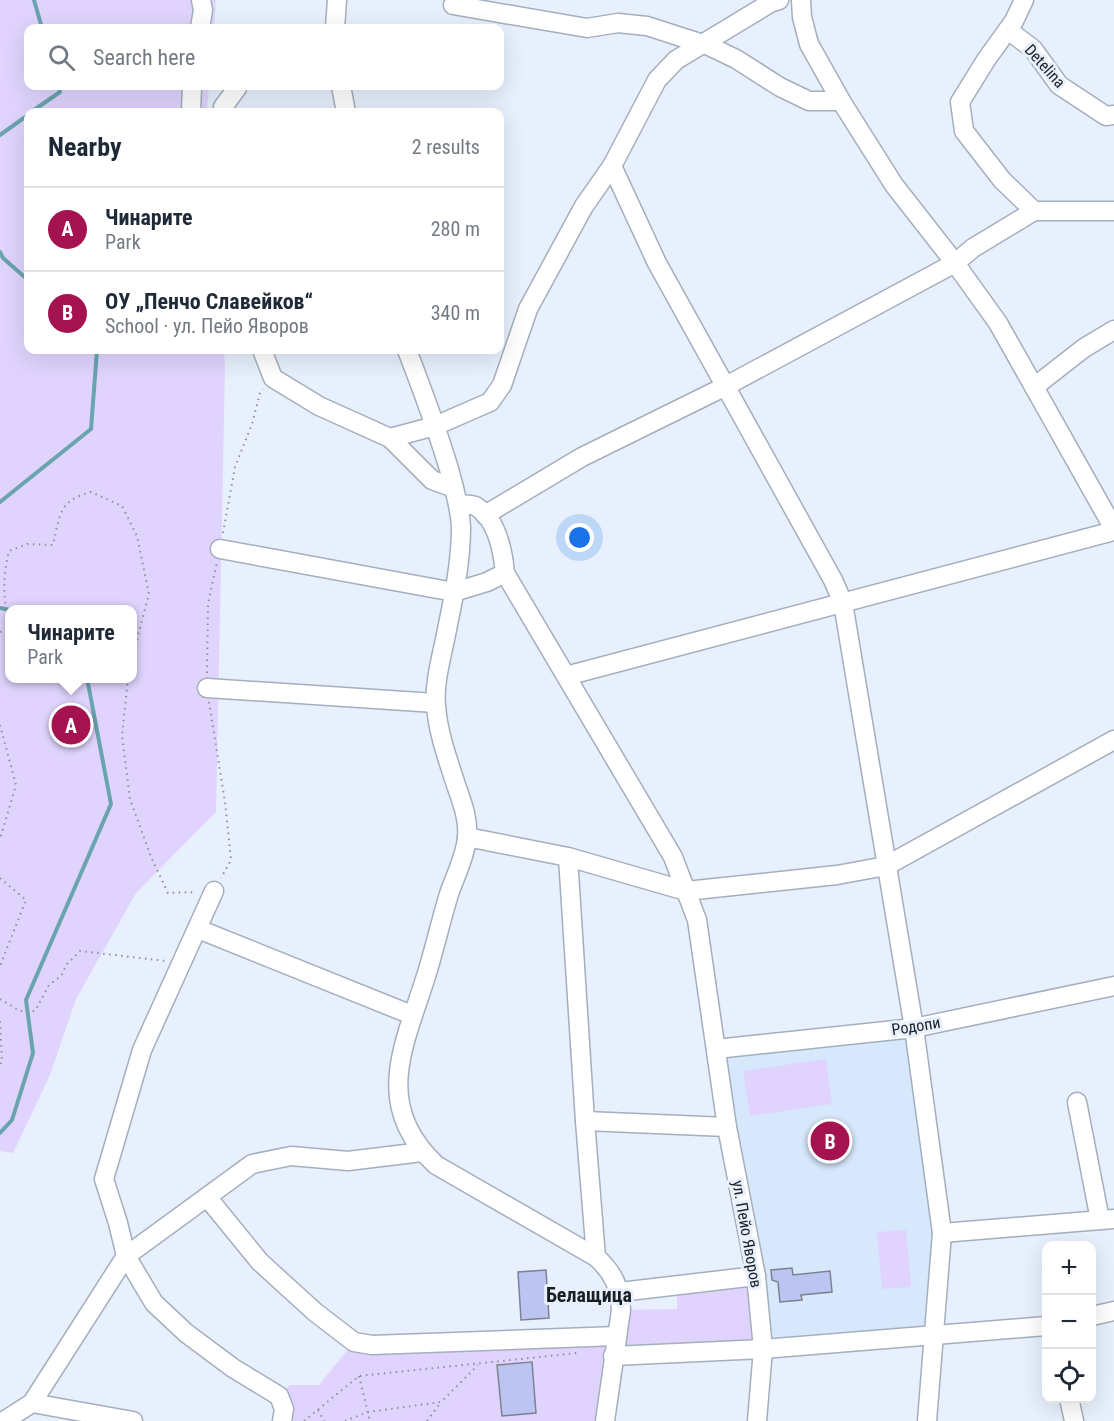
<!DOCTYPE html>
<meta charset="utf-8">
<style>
body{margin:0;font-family:"Roboto Condensed",sans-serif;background:#f6f6f7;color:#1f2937}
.controls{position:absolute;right:18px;bottom:18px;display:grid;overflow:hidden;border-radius:12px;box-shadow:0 6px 24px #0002}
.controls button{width:54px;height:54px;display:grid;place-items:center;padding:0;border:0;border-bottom:2px solid #e0e1e3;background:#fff;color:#1f2937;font:30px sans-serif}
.you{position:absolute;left:580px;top:538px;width:21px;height:21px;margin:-15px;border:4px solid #fff;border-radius:50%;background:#1a73e8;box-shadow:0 0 0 9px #1a73e833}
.badge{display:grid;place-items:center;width:39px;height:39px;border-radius:50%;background:#a51250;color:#fff;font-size:20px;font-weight:700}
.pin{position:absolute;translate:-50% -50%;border:3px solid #fff;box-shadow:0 2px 6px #0006}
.popup{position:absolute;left:5px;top:605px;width:132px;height:78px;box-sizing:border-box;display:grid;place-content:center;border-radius:12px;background:#fff;filter:drop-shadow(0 2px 4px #0005);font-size:20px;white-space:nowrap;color:#747a83}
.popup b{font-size:22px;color:#1f2937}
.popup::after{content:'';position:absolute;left:50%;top:100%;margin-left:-12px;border:12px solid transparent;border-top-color:#fff}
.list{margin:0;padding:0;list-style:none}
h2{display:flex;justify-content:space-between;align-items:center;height:78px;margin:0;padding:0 24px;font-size:26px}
h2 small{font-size:20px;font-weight:400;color:#747a83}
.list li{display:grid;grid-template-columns:39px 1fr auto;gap:18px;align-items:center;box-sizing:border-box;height:84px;padding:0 24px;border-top:2px solid #e0e1e3}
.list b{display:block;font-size:22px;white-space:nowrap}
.list p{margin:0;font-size:20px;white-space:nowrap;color:#747a83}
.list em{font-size:20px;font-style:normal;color:#747a83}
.icon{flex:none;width:33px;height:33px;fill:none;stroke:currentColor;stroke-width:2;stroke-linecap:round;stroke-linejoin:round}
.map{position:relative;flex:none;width:1114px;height:1421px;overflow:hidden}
.search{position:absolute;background:#fff;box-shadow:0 6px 24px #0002;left:24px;top:24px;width:480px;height:66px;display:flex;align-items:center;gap:15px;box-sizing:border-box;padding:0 21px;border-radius:12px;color:#747a83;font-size:22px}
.panel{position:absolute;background:#fff;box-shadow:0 6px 24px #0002;left:24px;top:108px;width:480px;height:246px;border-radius:12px}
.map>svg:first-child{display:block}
.built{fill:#d7e7fc}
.green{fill:#e0d4fe;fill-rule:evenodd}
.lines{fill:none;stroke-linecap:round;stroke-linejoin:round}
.stream{stroke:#69a4af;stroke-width:4}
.building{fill:#bcc5f2;stroke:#7d8190;stroke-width:1.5}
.minor-casing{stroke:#a4afbd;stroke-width:21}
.path{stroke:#8a9199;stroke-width:2;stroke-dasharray:1.5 4.5;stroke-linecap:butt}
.minor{stroke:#fff;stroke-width:18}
.labels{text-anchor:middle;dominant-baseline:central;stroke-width:6;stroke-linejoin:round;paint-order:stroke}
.street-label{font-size:16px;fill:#1b1f24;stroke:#e7f0fc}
.quarter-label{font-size:20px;font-weight:bold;fill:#1b1f24;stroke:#e7f0fc}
</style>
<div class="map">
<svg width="1114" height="1421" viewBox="0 0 1114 1421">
<rect width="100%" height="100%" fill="#e7f0fc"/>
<!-- built -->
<polygon class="built" points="914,1028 942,1233 933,1336 763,1349 716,1049"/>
<!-- green -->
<g class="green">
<path d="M0,0H216L214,28H28V86H209L207,112H28V350H224L225,366L216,812L136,893L76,999L50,1075L13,1153L0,1151ZM10,610H132V678H10Z"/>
<polygon points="826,1059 832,1104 750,1116 743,1071"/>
<polygon points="906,1230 911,1287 882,1289 877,1232"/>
<polygon points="756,1276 763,1349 613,1356 605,1421 282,1421 279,1396 290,1385 319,1385 354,1342 616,1336 621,1310 677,1309 677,1286"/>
</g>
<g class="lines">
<!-- stream -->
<g class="stream">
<polyline points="34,0 42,28"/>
<polyline points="31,112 60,92 58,86"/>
<polyline points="0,135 28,115"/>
<polyline points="0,252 3,258 28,280"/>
<polyline points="0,502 91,429 97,350"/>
<polyline points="0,608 10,610"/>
<polyline points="0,1133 12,1120 33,1053 26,1000 111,804 87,678"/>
</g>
</g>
<!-- building -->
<g class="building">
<polygon points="792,1268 793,1275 830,1271 832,1292 801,1295 802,1300 780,1302 778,1282 772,1280 771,1270"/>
<polygon points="546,1270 549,1318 521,1320 518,1272"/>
<polygon points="532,1362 536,1413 502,1416 497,1365"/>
</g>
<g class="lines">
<defs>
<g id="minor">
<polyline points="801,0 802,17 809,44 841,101 894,185 955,263 998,323 1114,529"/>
<polyline points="1024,0 1014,21 986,60 960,102 964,131 1002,180 1034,211"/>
<polyline points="453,5 587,28 618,23 647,26 709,46 736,59 780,87 809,101 841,101"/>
<polyline points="200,28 203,10 201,0"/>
<polyline points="335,28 337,0"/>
<polyline points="1008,30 1033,49 1059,85 1106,116 1114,115"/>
<polyline points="341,86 346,112"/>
<polyline points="191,112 192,86"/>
<polyline points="224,112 223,107 237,88 236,86"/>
<polyline points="612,166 657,263 833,580 843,603 914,1028 942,1233 927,1421"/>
<polyline points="262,350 273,378 319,406 390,438 435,426 490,402 502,385 528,309 584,206 612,166 657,80 676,60 770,3 779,0"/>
<path d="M407,350C422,389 437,429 449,469C454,488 460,507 461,527C461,566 452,605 444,644C440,663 434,686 436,706C438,733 448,760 456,785C462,802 469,820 467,838C465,858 455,876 449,894C441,920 435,947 427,973C405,1044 371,1104 436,1165L596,1257C613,1272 620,1287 621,1310L605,1421"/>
<polyline points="1034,387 1084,348 1114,330"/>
<polyline points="390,438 432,480 454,488"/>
<polyline points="485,515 582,457 726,386 955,263 973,248 1034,211 1114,211"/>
<path d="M220,549L454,592L487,582L505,573C503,552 497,520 477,507C473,504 464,505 459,504"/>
<polyline points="505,573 673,857 697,920 727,1127 756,1276 763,1349 757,1421"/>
<polyline points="566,676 1114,531"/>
<polyline points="207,688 435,703"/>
<polyline points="467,837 568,857 686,891 837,875 886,866 1114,740"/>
<polyline points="568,857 585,1121 596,1257"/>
<polyline points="214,891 142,1050 104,1179 118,1223 126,1256 154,1303 186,1333 233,1368 279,1396 284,1409 282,1421"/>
<polyline points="198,929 412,1015"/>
<polyline points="716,1049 914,1028 1114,986"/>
<polyline points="1077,1102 1100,1220"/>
<polyline points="585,1121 727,1127"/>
<polyline points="207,1197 260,1262 315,1312 354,1342 372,1345 617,1336"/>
<polyline points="942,1233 1114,1219"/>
<polyline points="620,1292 756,1276"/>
<polyline points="1092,1316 1114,1311"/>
<polyline points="613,1356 763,1349 1046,1326"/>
<polyline points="1069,1398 1074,1421"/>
<polyline points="32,1403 126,1256 252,1164 291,1156 348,1161 422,1152"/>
<polyline points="4,1421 32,1403 133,1421"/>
</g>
</defs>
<!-- minor casing -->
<use href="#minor" class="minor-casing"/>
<!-- path -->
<g class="path">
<polyline points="223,533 235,467 252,424 260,393 263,389"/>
<path d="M10,627C3,597 2,582 9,551L27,544L53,545C60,515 58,501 91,492L122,506L137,536L149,594L132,658"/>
<polyline points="0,632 10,628"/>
<polyline points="207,673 208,604 217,562"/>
<polyline points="128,678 122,736 130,799 151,857 168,893 196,892"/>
<polyline points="209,702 225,802 231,860 221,878"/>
<polyline points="0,725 16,785 0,839"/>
<polyline points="0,878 26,900 0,966"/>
<polyline points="0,999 20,1011 35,1011 49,985 61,976 67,964 80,951 166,961"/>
<polyline points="0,1021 2,1061 0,1065"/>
<polyline points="359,1376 370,1421"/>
<polyline points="318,1410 324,1421"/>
<polyline points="304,1421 359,1376 577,1353"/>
<polyline points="345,1421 368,1412 441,1402 478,1365"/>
<polyline points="427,1421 441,1402"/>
</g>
<!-- minor -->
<use href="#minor" class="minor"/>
</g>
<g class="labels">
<!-- street labels -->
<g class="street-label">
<text transform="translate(1045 66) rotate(48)">Detelina</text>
<text transform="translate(916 1026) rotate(-9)">Родопи</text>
<text transform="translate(747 1234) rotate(80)">ул. Пейо Яворов</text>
</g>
<!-- quarter labels -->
<g class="quarter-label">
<text x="589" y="1295">Белащица</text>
</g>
</g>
</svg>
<div class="controls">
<button>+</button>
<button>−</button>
<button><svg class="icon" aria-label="locate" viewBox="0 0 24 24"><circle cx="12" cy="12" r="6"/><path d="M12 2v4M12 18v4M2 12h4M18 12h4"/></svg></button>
</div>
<div class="you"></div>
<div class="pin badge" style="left:71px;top:725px">A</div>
<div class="popup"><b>Чинарите</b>Park</div>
<div class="pin badge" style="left:830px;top:1141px">B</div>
<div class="search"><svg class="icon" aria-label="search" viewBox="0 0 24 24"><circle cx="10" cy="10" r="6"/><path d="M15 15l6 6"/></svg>Search here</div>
<section class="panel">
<h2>Nearby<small>2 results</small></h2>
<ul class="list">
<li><span class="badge">A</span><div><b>Чинарите</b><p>Park</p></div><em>280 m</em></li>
<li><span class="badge">B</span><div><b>ОУ „Пенчо Славейков“</b><p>School · ул. Пейо Яворов</p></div><em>340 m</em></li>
</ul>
</section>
</div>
